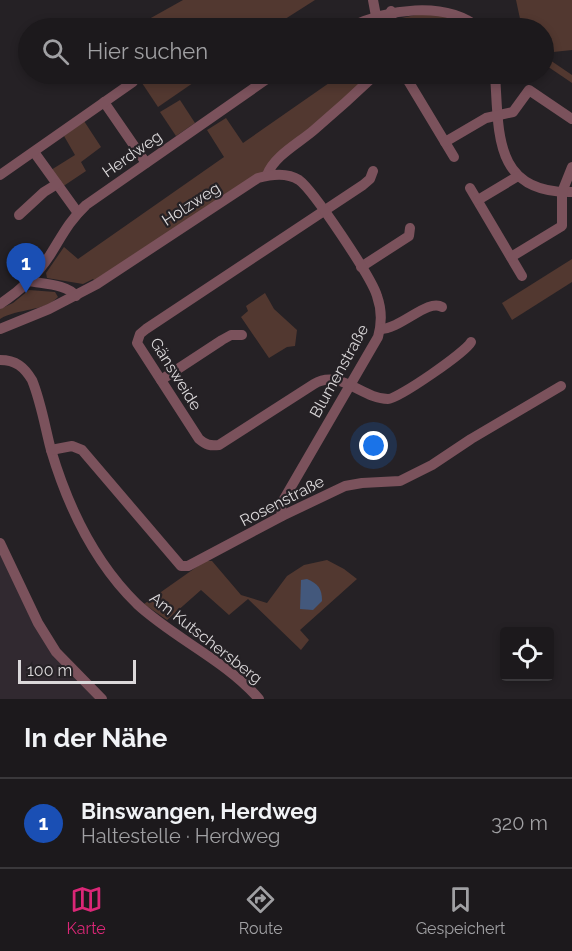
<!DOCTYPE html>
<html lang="de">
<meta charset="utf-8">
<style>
body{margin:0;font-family:Raleway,sans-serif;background:#292629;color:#f1f3f6}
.controls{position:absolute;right:18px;bottom:18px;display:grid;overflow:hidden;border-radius:6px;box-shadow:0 3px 9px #0003}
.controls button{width:54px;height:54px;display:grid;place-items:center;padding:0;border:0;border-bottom:2px solid #3a383b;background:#1c191c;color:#f1f3f6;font:30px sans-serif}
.scale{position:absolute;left:18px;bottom:15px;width:118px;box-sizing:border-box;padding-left:6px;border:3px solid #dbd8da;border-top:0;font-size:16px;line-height:21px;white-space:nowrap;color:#dbd8da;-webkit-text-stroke:4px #252125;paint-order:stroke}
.you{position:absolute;left:374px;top:446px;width:21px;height:21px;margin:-15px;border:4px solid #fff;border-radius:50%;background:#1a73e8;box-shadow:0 0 0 9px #1a73e833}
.badge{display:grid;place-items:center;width:39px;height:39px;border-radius:50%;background:#db2777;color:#fff;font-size:20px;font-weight:700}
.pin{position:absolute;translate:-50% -50px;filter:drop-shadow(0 2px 3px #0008)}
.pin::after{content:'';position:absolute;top:32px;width:21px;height:18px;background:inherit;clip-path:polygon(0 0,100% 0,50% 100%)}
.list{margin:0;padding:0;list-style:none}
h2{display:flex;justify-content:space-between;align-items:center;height:78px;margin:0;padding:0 24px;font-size:26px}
h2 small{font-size:20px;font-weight:400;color:#a0a0a3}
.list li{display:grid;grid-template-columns:39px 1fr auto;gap:18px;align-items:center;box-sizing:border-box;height:90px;padding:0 24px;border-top:2px solid #3a383b}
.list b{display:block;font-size:22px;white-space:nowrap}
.list p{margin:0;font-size:20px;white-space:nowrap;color:#a0a0a3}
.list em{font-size:20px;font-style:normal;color:#a0a0a3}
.icon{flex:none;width:33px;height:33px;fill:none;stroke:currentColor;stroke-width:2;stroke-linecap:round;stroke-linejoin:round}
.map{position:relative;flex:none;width:572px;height:699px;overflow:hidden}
.search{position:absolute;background:#1c191c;box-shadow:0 3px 9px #0003;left:18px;right:18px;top:18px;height:66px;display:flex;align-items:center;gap:15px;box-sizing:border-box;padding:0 21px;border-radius:33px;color:#a0a0a3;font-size:22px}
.sheet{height:168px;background:#1c191c}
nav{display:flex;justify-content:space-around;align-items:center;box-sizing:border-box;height:84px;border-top:2px solid #3a383b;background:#1c191c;font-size:16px;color:#a0a0a3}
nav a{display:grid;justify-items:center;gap:3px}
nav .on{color:#db2777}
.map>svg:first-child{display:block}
.built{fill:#312930}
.green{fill:#523830}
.water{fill:#43587c}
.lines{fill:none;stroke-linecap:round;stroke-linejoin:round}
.minor{stroke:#7b525c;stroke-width:10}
.labels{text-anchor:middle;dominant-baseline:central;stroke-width:4.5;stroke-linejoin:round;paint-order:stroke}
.street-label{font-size:16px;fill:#dbd8da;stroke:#252125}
</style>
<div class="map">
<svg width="572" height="699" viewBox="0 0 572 699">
<rect width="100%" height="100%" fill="#252125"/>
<!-- built -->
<polygon class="built" points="0,550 34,623 95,699 0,699"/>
<!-- green -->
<g class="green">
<polygon points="183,0 315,0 271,28 133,28"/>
<polygon points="516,0 572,0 572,50 544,53 544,28 522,28"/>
<path d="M420,14C438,15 454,15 468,28H396L397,19Z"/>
<polygon points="544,56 572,75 572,83 544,64"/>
<polygon points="136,74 206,74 158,107"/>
<polygon points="342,74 372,74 270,169 97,284 93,279 83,284 47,278 46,273 64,247 78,259 224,157 207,130 226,118 243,143"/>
<polygon points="180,100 195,123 176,136 160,112"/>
<polygon points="84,121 101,147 81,162 86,171 62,187 51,170 75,155 64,136"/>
<polygon points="572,259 572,282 512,320 502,303"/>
<path d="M29,290L55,292L58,297C44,312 18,308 0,319V309L13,303Z"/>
<polygon points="265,293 274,309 297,330 295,346 287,347 269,358 241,317 248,311 246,306"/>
<polygon points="327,560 344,569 357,579 300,630 309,640 301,650 248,599 229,615 201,590 167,620 144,604 205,561 212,561 241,595 267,603 287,576 304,565"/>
</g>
<!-- water -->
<path class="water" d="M307,579C318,584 322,588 322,601L313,610L300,609L301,580Z"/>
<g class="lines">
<!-- minor -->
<g class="minor">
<polyline points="373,0 376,16"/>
<polyline points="391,11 392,28"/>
<path d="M347,28C387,9 445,0 479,28"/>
<polyline points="404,74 454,157"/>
<path d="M495,74C499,132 493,194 572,192"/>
<polyline points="104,102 146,163"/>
<polyline points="445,142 486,118 513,112 529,90 572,119"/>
<polyline points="34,152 78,213"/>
<path d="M373,171L370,179L363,185L146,329L140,334L137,343L199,439C206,445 210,446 219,445L314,384C340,368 362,399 388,399C398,399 466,352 471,342"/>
<polyline points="0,175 133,82"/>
<path d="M267,175C274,156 299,143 314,130C335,112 356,93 376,74"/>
<polyline points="470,188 522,276"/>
<polyline points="478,200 518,176"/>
<polyline points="19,215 44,192 57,184"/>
<polyline points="511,257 562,226 562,192 572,167"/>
<polyline points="361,267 409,236 410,228"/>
<path d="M29,281C42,284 67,284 76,296"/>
<path d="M0,304C20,291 37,275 50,255C62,236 69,221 86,205L274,74"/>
<path d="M0,329L49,309L97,284L258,178C272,174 287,172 299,180C313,190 372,278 377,296C382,310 382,323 378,337L284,499L281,507L282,516"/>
<path d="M380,329C401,329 428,298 442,307"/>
<path d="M0,360C16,360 24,367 32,380C41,402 45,427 51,450C68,507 95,563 137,604C175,639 225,660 259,699"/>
<polyline points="161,380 222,340 231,335 242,335"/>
<polyline points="51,450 72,446 82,450 181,566 188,566 282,516 345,486 362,483 400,481 432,465 471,439 561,386"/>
<polyline points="0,543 38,623 56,652 102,699"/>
</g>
</g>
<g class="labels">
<!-- street labels -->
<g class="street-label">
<text transform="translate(132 154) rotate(-35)">Herdweg</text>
<text transform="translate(191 204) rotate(-33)">Holzweg</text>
<text transform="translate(339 371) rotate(-61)">Blumenstraße</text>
<text transform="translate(176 374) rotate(58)">Gänsweide</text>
<text transform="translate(282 501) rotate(-27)">Rosenstraße</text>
<text transform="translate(206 638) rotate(38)">Am Kutschersberg</text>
</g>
</g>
</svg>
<div class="controls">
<button><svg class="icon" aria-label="locate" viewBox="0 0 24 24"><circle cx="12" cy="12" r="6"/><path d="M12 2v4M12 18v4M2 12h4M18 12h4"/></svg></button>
</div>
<div class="scale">100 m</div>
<div class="you"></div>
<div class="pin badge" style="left:26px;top:293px;background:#1a4fb4">1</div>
<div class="search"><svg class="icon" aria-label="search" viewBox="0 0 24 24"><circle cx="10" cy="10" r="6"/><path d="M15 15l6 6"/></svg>Hier suchen</div>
</div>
<section class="sheet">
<h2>In der Nähe<small></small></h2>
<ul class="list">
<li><span class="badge" style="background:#1a4fb4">1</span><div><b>Binswangen, Herdweg</b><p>Haltestelle · Herdweg</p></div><em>320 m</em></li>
</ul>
</section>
<nav>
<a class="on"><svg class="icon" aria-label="map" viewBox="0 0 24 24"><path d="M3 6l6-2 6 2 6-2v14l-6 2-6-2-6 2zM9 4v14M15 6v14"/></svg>Karte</a>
<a><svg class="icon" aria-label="directions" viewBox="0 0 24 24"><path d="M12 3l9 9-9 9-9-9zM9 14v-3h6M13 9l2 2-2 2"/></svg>Route</a>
<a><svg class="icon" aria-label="saved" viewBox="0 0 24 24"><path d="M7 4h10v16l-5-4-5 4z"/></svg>Gespeichert</a>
</nav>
